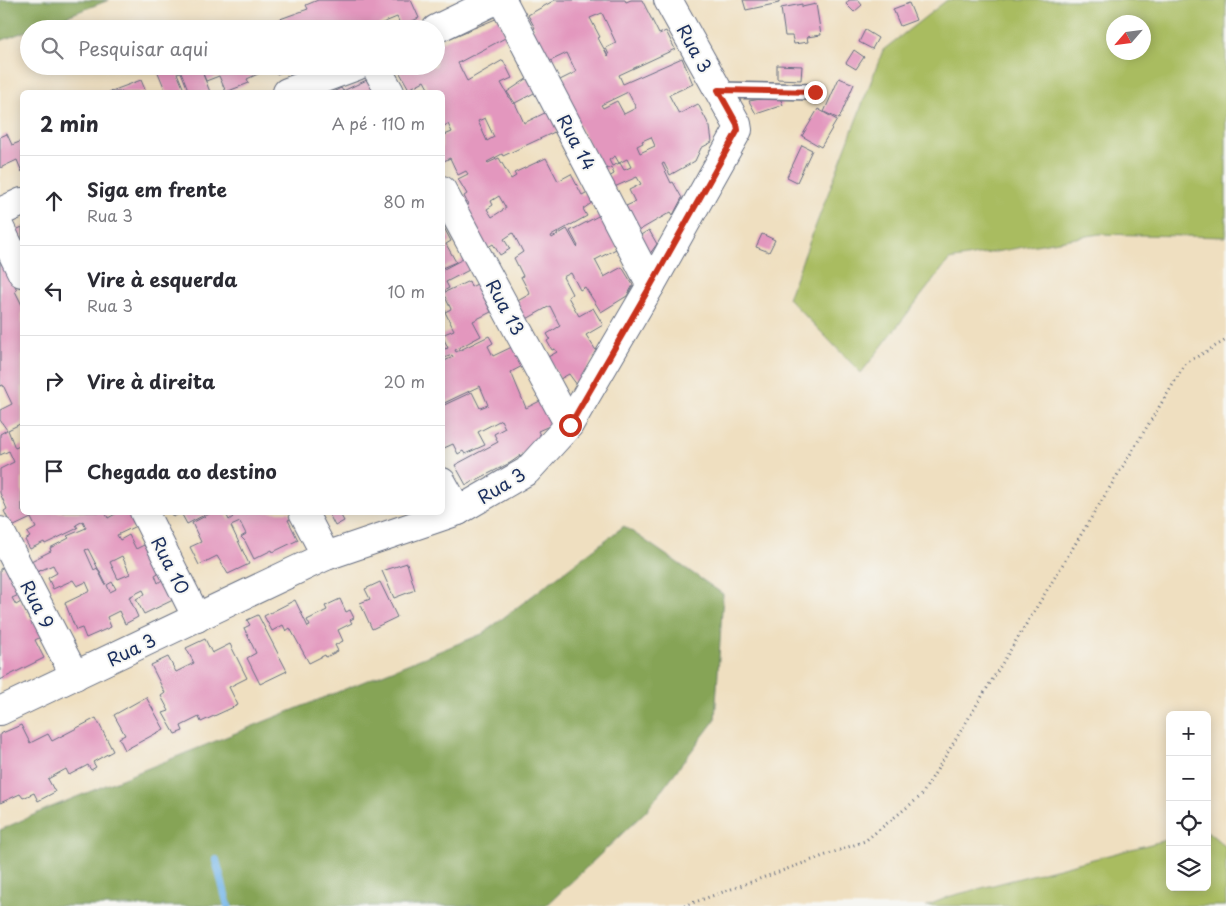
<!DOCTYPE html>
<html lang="pt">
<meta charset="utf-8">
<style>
body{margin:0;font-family:"Playpen Sans",sans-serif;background:#f2f2f3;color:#2b2b33}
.controls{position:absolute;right:15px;bottom:15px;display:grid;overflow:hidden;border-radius:8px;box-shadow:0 2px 12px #0003}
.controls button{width:45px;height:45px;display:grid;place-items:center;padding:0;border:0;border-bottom:1px solid #e1e1e2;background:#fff;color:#2b2b33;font:25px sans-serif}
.compass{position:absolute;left:1106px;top:15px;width:45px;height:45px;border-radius:50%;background:#fff;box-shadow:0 2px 12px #0003;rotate:242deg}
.stop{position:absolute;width:15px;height:15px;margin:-11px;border:4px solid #c8321e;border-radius:50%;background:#fff}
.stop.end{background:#c8321e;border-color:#fff;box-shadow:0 1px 5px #0008}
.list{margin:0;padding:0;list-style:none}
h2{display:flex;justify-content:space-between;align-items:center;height:65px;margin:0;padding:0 20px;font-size:21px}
h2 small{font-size:16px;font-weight:400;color:#7c7c81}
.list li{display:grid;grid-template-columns:32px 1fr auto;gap:15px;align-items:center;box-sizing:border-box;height:90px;padding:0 20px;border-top:1px solid #e1e1e2}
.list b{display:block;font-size:19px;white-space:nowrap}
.list p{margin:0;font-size:16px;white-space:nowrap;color:#7c7c81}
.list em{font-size:16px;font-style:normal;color:#7c7c81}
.icon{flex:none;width:28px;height:28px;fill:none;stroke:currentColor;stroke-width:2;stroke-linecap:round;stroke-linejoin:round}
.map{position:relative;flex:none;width:1226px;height:906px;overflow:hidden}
.search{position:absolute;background:#fff;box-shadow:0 2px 12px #0003;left:20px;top:20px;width:425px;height:55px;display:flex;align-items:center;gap:12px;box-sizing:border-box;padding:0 18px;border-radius:28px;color:#7c7c81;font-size:19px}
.panel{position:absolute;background:#fff;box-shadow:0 2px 12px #0003;left:20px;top:90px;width:425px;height:425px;border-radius:8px}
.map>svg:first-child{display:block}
.green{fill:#a9bc60;stroke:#62765f;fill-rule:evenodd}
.forest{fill:#86a456;stroke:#506a5a}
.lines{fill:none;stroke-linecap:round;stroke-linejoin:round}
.stream{stroke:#74b6e9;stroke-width:8}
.building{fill:#e397be;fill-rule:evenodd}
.lane-casing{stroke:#656d80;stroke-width:18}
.street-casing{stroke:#656d80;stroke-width:30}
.path{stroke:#656d80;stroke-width:3;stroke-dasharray:1 4;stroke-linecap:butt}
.lane{stroke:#fff;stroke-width:15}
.street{stroke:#fff;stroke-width:28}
.route{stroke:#c8321e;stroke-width:6}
.labels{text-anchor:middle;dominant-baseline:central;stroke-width:4;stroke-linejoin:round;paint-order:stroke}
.street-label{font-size:18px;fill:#1b2f5e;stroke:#f6f6f2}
</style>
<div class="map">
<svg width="1226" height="906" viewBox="0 0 1226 906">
<rect width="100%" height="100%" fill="#f6f6f2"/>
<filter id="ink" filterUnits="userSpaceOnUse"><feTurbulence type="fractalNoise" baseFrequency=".02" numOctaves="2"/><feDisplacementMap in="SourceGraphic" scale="10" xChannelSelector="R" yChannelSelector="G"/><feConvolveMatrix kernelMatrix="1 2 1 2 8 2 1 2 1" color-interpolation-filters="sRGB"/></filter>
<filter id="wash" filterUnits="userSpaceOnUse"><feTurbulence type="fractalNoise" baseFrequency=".0096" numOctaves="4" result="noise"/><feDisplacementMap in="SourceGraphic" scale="20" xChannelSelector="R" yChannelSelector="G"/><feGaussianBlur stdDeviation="1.12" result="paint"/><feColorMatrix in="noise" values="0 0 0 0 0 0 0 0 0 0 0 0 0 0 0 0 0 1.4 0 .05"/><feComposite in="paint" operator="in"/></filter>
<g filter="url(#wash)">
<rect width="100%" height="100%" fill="#efdfc0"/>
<!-- green -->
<g class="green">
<path d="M947,0H1226V237L1099,234L949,260L861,373L788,298L883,50ZM1114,22H1144V52H1114Z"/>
<polygon points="1207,831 1226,847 1226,906 926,906 951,896 1170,839 1170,887 1207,887"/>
</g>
<!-- forest -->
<g class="forest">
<polygon points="0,0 109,0 33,29 29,29 29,30 0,41"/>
<polygon points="624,526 723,594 715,720 646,811 546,906 0,906 0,830 49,808 482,634"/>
</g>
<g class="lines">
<!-- stream -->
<polyline class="stream" points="216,860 228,906"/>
</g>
<g id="blocks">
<!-- building -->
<g class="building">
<polygon points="318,0 411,0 419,18 401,26 397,17 368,29 261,29 270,25 269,23 308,9 306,5"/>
<path d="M555,0H625L626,2L631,0H642L659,34L666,31L675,49L619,75L623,84L682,58L693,84L669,95L679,114L698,104L710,127L712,142L701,148L695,161L670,175L664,163L662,164L671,183L673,182L682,198L673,215L671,212L638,231L626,206L635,202L629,190L641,184L637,177L612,188L607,178L614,174L611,167L603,171L556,82L576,72L567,53L546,63L529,31L535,28L528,15ZM602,13L616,43L606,48L609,55L608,56L598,38L600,37L590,18ZM628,92L636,108L624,114L617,101L603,108L601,105ZM651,137L655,146L640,153L637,146L643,143L642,141ZM615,156L619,163L627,159L631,167L624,170L620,163L612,166L609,160Z"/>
<polygon points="743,0 779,0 779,3 746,10"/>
<polygon points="849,0 858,0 862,5 854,12 846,4"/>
<polygon points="909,3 916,20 900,26 893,9"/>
<polygon points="802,4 802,7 816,4 821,35 807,37 808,42 794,44 792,36 785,36 781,8"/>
<path d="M498,18L507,37L458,63L467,81L503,60L512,78L501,83L513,104L515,103L507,92L528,78L536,92L515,103L524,123L551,110L561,129L503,156L502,154L487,162L488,163L499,158L511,179L516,176L514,173L546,158L558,181L571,174L582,195L588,192L593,202L583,209L587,216L551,236L552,238L567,229L577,247L578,246L570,231L600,215L618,248L595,260L604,277L622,267L633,285L627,296L601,312L585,287L580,290L571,273L563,277L572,294L568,297L579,316L593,308L603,325L586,335L597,352L577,385L569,374L560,379L548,357L557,352L555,349L552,350L547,341L550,339L547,334L560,326L550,306L523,321L514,303L530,294L521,277L523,276L514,258L523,252L513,233L504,239L510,249L500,255L493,244L485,249L463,207L468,204L464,196L467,194L458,179L468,174L466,171L458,175L450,158L442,162V136L452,132L448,124L442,127V92H430L424,81L409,89L396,66H436V44ZM485,118L494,137L487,141L478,121ZM499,196L506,208L492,217L487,209L493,205L491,201Z"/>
<polygon points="865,30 878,38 872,49 859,42"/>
<polygon points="854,50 864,57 856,69 846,63"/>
<polygon points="777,65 802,66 801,80 777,79"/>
<polygon points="167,66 293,66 287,69 287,70 277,74 273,67 247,79 249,83 226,92 219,76 206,81 203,74 210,92 189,92 181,72 177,73 185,92 166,92 157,70"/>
<polygon points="371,78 379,92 333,92 341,88 343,91"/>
<polygon points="839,78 854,84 839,119 824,112"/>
<polygon points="141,80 146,92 109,92"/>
<polygon points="779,96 783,105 756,114 749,101"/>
<polygon points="818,109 837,120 821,147 802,136"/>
<polygon points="7,134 12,145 22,141 22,172 17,160 0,168 0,137"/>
<polygon points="802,145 812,150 797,182 787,177"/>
<polygon points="442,224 451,241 446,244 456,262 442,268"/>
<polygon points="22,227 22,249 14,231"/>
<polygon points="649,230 657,244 649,255 639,236"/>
<polygon points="762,234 775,240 769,252 756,247"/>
<path d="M0,255L17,290L15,291L22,305V423L8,430L15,448L22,445V512H105L108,518L119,512H133L136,526L117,535L120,540L129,535L136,549L144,545L153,561L158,559L163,570L155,575L158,583L162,580L173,600L144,614L136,599L145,594L143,590L129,597L138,617L125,624L119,611L107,617L111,627L86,638L82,628L76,630L65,603L90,591L86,582L77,586L73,580L53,589L48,578L57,573L53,565L37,572L31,561L51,551L50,548L69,538L67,536L86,528L83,521L76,525L78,528L45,544L44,542L30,549L25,540L30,537L27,533L36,528L31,518L12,527L4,511L7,509L0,493V469L14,462L9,451L0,455V434L7,430L0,420V410L12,404L3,385L0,386ZM88,549L106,584H105L97,568L94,570L85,550ZM122,556L130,574L118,579L110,562ZM112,582L116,589L110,592L107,585Z"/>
<polygon points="465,258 471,269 446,282 449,288 442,292 442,270"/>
<polygon points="469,281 471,287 477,284 491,312 473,321 481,336 455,350 456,352 489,336 493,343 488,346 493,356 514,346 524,365 511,372 526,408 542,400 554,424 538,431 542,439 537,444 510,463 466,485 455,465 498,442 494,434 505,428 501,420 478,432 485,445 465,454 463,451 458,454 453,444 442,449 442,406 472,392 480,408 488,405 480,386 442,404 442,362 453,357 452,355 442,359 442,343 445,349 448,348 442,335 454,330 445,312 451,309 443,293"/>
<polygon points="170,512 210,512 187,524 181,513 173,517"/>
<polygon points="213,512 225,512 229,520 233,517 230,512 289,512 292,518 288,520 298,540 273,552 272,550 254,559 245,541 241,537 246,534 240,522 231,526 249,564 228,574 217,556 199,565 190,547 201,542 192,523"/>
<polygon points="328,512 339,512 344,521 335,526"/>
<polygon points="407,563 415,590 394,598 382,571"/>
<polygon points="6,566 21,594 12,598 16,605 21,602 29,619 33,617 43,636 35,640 44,658 0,680 0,569"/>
<polygon points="380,582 397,617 372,629 360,603 370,599 365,589"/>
<polygon points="340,599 346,612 350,610 354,618 350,620 352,623 338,630 343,641 335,645 338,651 326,657 325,655 309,663 290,628 286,631 283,625 272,631 264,616 295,600 308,627 310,626 307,620 327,610 325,606"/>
<polygon points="258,615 287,671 260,684 247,658 256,653 244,628 250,625 247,620"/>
<polygon points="205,639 212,653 230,644 247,678 229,687 238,705 201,722 199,717 181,726 183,731 175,734 163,713 169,711 161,696 165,693 151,665 168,657 176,672 194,663 186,648"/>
<polygon points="146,697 164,729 125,750 119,738 125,735 114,715"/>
<polygon points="96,718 113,751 93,762 96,767 91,770 88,765 69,775 66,769 48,779 55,792 38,801 34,793 23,798 20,794 0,803 0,734 21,725 30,743 48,734 52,741"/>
</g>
</g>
</g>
<g filter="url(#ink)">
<use href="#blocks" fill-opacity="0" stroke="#656d80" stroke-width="1"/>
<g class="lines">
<defs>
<polyline id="lane" points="718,90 815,92"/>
<g id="street">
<polyline points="502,0 651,285"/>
<polyline points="436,29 496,0"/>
<polyline points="375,66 390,92"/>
<polyline points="287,92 357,66"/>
<polyline points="442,190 569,425"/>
<polyline points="0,212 22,202"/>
<polyline points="0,228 22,273"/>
<polyline points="442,482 458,511"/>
<polyline points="144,512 197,618"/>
<polyline points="303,512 326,556"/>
<polyline points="0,531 75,676"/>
<polyline points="0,711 326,556 458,511 527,471 569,425 651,285 738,130 737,124 668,0"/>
</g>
</defs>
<!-- lane casing -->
<use href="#lane" class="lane-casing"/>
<!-- street casing -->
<use href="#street" class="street-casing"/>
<!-- path -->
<polyline class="path" points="684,906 865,841 921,796 1186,363 1226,340"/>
<!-- lane -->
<use href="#lane" class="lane"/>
<!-- street -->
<use href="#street" class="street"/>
</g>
</g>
<g class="lines" filter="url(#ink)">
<!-- route -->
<polyline class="route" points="570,425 651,285 738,130 737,124 718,90 815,92"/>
</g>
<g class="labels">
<!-- street labels -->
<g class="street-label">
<text transform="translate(695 48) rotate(61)">Rua 3</text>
<text transform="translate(577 142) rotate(62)">Rua 14</text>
<text transform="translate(506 307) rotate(62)">Rua 13</text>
<text transform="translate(501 485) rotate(-31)">Rua 3</text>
<text transform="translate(171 565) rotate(63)">Rua 10</text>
<text transform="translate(38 604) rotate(63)">Rua 9</text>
<text transform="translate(131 649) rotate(-26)">Rua 3</text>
</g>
</g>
</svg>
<div class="controls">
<button>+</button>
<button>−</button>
<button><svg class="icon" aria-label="locate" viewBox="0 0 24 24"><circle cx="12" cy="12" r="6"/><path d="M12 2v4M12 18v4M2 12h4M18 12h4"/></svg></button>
<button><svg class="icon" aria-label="layers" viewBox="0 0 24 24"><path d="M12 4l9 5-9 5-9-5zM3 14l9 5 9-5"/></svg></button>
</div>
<svg class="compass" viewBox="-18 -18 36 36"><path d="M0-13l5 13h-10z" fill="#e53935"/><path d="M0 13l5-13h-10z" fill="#7c7c81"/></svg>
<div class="stop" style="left:570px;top:425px"></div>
<div class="stop end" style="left:815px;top:92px"></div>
<div class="search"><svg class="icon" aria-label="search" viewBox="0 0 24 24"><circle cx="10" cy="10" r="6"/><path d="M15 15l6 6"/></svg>Pesquisar aqui</div>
<section class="panel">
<h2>2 min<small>A pé · 110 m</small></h2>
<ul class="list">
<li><svg class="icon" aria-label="ahead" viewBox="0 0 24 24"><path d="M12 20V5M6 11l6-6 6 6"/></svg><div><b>Siga em frente</b><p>Rua 3</p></div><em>80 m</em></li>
<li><svg class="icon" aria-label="left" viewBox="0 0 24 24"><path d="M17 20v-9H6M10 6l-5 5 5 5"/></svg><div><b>Vire à esquerda</b><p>Rua 3</p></div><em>10 m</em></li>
<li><svg class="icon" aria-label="right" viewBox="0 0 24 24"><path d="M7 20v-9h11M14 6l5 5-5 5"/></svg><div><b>Vire à direita</b></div><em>20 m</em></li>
<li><svg class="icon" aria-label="arrive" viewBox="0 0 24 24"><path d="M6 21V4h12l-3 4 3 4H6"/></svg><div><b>Chegada ao destino</b></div></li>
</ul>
</section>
</div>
